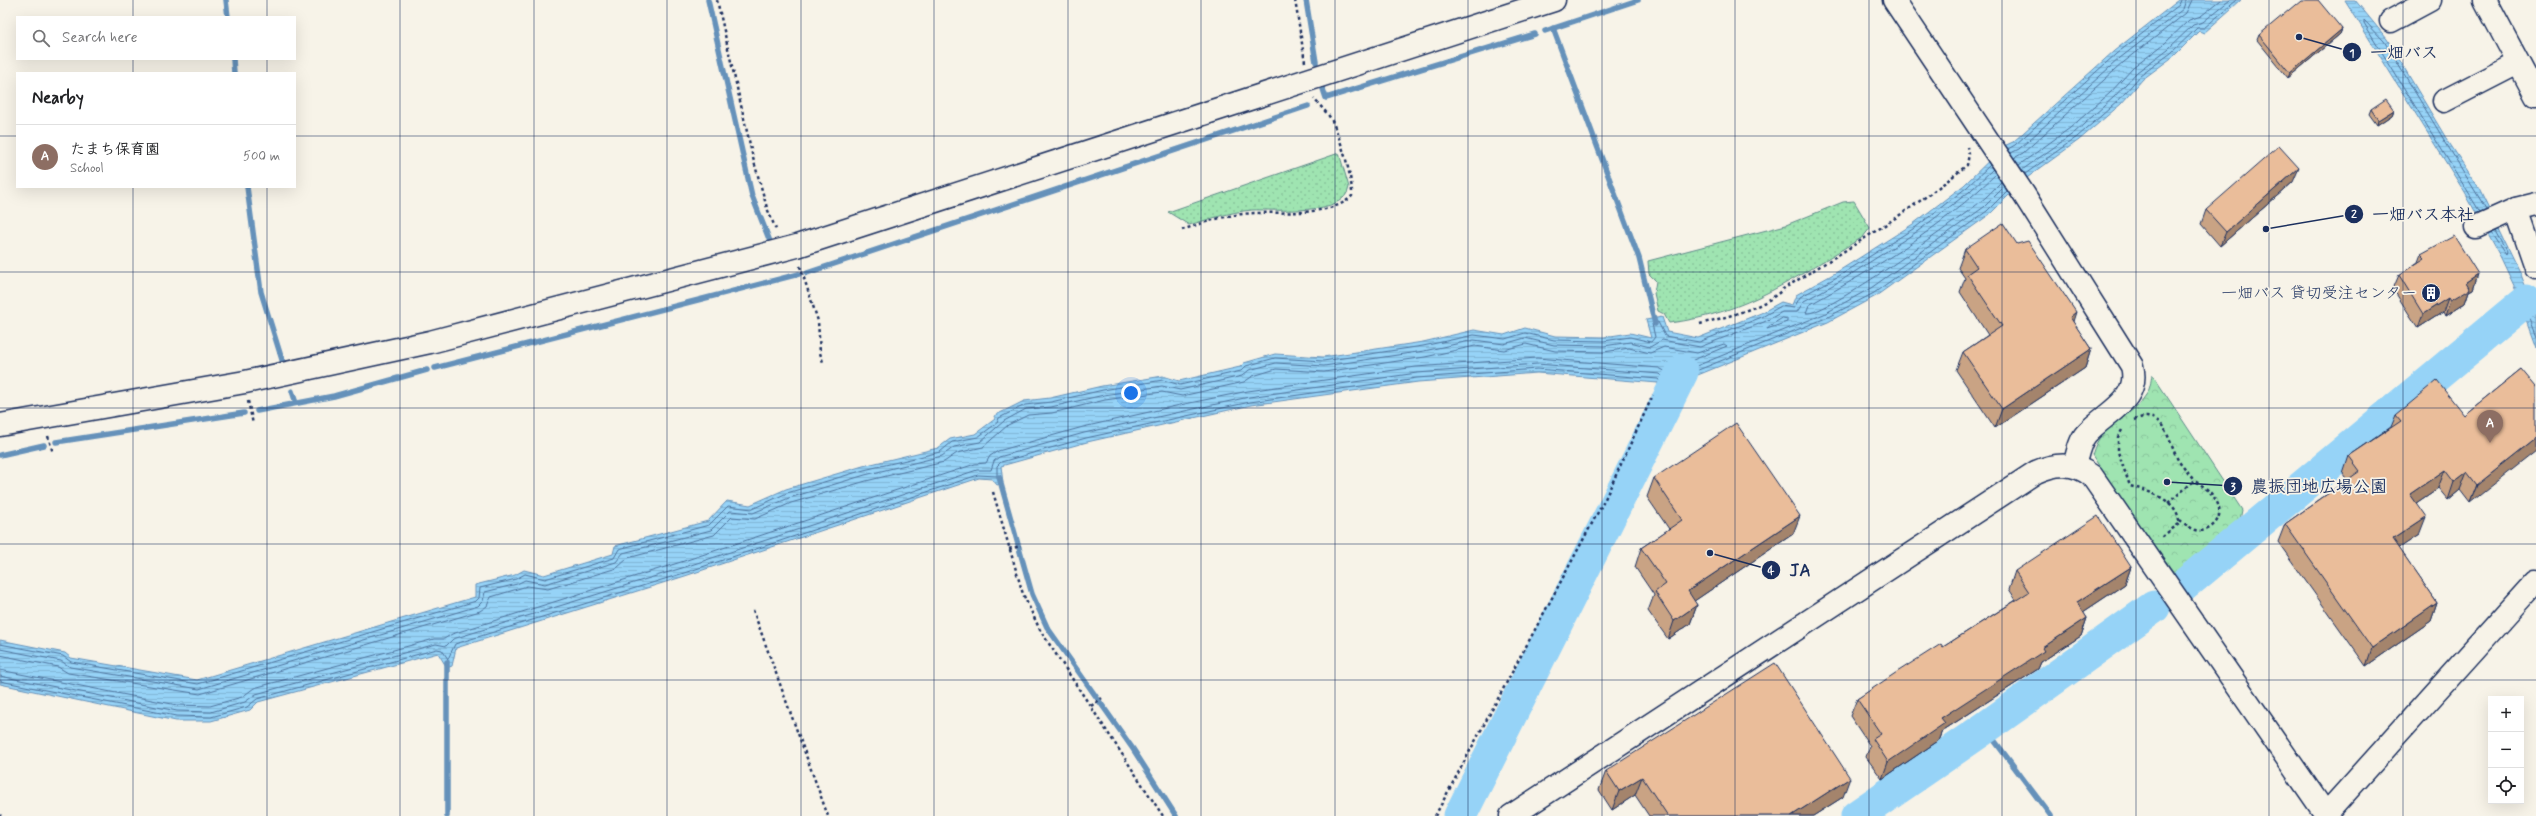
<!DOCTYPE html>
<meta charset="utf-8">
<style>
body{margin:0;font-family:Mynerve,"Klee One",sans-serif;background:#f2f2f2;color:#202124}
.controls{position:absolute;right:12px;bottom:12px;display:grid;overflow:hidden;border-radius:0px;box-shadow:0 4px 16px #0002}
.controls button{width:36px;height:36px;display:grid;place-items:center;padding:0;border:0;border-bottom:1px solid #e0e0e0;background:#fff;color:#202124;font:20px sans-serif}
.you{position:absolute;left:1131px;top:393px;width:14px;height:14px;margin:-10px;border:3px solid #fff;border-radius:50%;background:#1a73e8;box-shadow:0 0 0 6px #1a73e833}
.badge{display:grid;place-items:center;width:26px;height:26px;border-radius:50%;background:#2563eb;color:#fff;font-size:13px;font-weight:700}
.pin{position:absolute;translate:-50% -33px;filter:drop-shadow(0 1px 2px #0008)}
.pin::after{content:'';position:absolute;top:21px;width:14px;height:12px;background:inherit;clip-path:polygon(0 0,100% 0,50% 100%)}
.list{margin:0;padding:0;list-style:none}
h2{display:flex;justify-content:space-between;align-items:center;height:52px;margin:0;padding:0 16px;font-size:17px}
h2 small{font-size:13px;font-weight:400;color:#757577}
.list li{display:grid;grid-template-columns:26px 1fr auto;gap:12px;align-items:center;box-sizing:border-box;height:64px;padding:0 16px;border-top:1px solid #e0e0e0}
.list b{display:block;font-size:15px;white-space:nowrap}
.list p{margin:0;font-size:13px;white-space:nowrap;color:#757577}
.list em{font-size:13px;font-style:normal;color:#757577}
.icon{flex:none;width:22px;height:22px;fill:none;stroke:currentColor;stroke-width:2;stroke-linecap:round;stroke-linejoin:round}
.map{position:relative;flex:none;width:2536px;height:816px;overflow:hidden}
.search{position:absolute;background:#fff;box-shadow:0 4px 16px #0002;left:16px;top:16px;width:280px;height:44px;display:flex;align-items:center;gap:10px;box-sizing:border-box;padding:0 14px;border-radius:0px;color:#757577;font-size:15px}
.panel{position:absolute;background:#fff;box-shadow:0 4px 16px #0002;left:16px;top:72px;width:280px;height:116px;border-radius:0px}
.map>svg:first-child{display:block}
.grass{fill:url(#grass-dots);stroke:#5d8a88}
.park{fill:url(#park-crowns);stroke:#5d8a88}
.water{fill:url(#water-rules);stroke:#6591ba}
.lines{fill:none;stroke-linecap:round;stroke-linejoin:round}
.shore{stroke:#4c719b;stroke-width:1}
.stream{stroke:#6591ba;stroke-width:5.5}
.river{stroke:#96d3f7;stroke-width:33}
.minor-casing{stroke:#1b2f5e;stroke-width:25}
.path{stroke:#1b2f5e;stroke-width:2.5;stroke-dasharray:3 3;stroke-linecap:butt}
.minor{stroke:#f7f3e8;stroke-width:22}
.wall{fill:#c9a384;stroke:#1b2f5e}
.shaded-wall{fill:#a4846c;stroke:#1b2f5e}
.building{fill:#eabd9a;stroke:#1b2f5e}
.grid{fill:none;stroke:#1b2f5e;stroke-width:1;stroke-opacity:0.55}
.labels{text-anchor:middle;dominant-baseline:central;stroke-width:3.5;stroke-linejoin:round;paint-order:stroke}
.poi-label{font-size:16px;fill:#1b2f5e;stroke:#f7f3e8;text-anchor:end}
.leader{fill:none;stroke:#1b2f5e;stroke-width:1.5}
.callout-dot{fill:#1b2f5e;stroke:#f7f3e8;stroke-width:1.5}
.mark-label{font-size:12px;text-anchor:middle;font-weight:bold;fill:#fff}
.callout-label{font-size:17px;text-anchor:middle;font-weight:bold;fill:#1b2f5e;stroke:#f7f3e8;stroke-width:3.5;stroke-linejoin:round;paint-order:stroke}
</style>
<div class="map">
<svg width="2536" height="816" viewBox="0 0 2536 816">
<defs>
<pattern id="grass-dots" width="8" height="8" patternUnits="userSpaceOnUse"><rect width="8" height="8" fill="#9fe4b1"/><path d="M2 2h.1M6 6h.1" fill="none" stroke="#88c49b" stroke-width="1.8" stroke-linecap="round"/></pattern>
<pattern id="park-crowns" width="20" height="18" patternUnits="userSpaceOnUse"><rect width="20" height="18" fill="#9fe4b1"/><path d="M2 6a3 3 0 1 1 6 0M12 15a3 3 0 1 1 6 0" fill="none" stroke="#88c49b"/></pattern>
<pattern id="water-rules" width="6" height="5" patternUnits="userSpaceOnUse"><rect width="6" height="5" fill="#96d3f7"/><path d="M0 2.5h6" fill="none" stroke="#81b5d6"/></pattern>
</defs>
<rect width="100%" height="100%" fill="#f7f3e8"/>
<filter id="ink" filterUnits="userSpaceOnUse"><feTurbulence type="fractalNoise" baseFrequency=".025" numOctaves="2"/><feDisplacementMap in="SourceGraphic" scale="8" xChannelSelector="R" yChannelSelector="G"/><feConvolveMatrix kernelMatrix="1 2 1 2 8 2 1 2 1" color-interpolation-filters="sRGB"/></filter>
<g filter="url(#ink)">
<!-- grass -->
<g class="grass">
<path d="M1339,153L1349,187C1345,217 1274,209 1252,210C1230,212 1210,219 1189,225L1168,212Z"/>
<path d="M1854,201L1870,228L1863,237C1797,276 1747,314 1669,323L1664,314L1658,311L1654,293L1656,281L1649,274L1648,261L1786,225L1843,202Z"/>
</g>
<!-- park -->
<path class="park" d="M2152,374L2242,510L2237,535L2178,578L2132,516L2092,455C2103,418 2127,423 2146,395C2150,390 2151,381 2152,374Z"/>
<!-- water -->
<g class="water">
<polygon points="2179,0 2241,0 2204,33 2199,31 2174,56 2143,79 2121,104 2079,140 2024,180 1990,214 1876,296 1828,322 1688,379 1672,415 1654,411 1658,401 1658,383 1537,373 1418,382 1251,405 1087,442 1001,466 1003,483 997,485 992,479 979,478 685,576 456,648 452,666 447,668 438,653 258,702 250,710 211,721 176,721 0,684 0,640 65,653 71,658 197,680 475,597 475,585 515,575 524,570 544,575 613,554 615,546 708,521 727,501 750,505 786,489 863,466 938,448 950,439 975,434 995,419 994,416 1024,401 1050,398 1102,386 1163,376 1179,381 1240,367 1244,363 1275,354 1323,357 1423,342 1474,330 1504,335 1525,328 1555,336 1604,337 1630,333 1651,338 1646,320 1662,317 1667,332 1698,338 1761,313 1781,302 1792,305 1796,295 1837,272 1913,224 1964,185 2004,146 2013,142 2114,51"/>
<polygon points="2345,0 2355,0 2387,39 2446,138 2479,188 2520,272 2536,314 2536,348 2524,315 2520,314 2516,303 2517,292 2501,258 2465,193"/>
</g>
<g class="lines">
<!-- shore -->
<g class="shore">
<polyline points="2008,149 2015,145 2116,54 2179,5 2181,0"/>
<polyline points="2011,153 2019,149 2120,58 2183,9 2186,0"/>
<polyline points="2014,158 2023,153 2124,62 2186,13 2192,0"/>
<polyline points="2019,165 2070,128 2110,93 2133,68 2164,44 2189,20 2201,16 2221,0"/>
<polyline points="2022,170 2074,133 2114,97 2137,72 2168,49 2193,25 2203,22 2230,0"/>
<path d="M1996,174C1941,228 1876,268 1809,305L1806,313C1825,317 1957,220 1979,203C1987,197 1994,189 2001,182"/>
<polyline points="2025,174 2077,137 2118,101 2140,76 2171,53 2197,28 2204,28 2237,0"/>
<polyline points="2480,212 2364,23 2364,20 2384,41 2486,209"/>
<polyline points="2492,233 2506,254 2507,251 2496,231"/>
<polyline points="2536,313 2531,311 2525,295 2522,294 2521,304 2527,314 2536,337"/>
<polygon points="1783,318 1787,319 1787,322 1767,329 1768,327"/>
<polyline points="0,644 63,656 71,662 198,684 476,601 479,598 480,588 516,579 525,574 545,579 614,558 619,549 709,525 728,506 752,509 787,493 864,470 940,452 952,442 978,437 997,423 999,418 1025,405 1051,402 1103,390 1163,380 1180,385 1241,371 1246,366 1275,358 1323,361 1423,346 1474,335 1505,339 1525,333 1554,340 1604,341 1630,337 1651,342 1655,337 1652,324 1658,322 1665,336 1699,342 1762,317 1781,306 1794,308 1800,297 1839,276 1916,227 1966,188 1990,165"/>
<polyline points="0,649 61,661 70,667 199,689 478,606 483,601 485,592 517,584 525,580 545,584 616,562 623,553 711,530 730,511 753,513 789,498 865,475 942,456 954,447 980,442 1004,421 1026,409 1051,407 1104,395 1162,386 1180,390 1242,376 1249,370 1276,363 1324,366 1424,351 1474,340 1504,344 1525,338 1554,345 1604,346 1630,342 1650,347 1662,340 1700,347 1764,322 1782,312 1797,312 1804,301 1842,280 1918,231 1969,192 1993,169"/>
<polyline points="0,655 58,667 68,673 200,694 480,611 487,606 491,597 527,586 548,589 617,568 628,558 714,535 732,517 755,519 791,503 866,481 944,462 957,453 983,447 1008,425 1028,415 1052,413 1105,400 1162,392 1182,396 1244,382 1253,376 1276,369 1324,372 1425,357 1475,346 1504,350 1526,344 1555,351 1604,352 1629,348 1650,353 1664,347 1697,353 1724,344 1727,346 1681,365 1672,375 1659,368 1537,358 1416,367 1248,391 1180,405 1083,427 998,451 990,456 986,463 975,464 681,562 452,634 444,639 434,639 254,688 242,697 210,706 177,705 0,670"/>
<polyline points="0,676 177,711 211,712 245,702 256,694 436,644 446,646 453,639 682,568 977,470 991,470 994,461 999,457 1084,433 1249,397 1417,373 1537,364 1660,374 1666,380 1667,394 1670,395 1684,371 1824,314 1871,288 1984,207 2004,187"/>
<polyline points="0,681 176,716 211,717 247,707 257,699 437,649 442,650 448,659 455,644 684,573 978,475 997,476 997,466 1001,462 1086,438 1250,402 1417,378 1537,369 1658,379 1662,384 1660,407 1669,410 1686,375 1826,318 1874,293 1987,211 2007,191"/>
</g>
<!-- stream -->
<g class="stream">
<polyline points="226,0 228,17"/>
<polyline points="708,0 752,196 771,244"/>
<polyline points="1306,0 1316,62"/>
<polyline points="1553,28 1639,258 1655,324"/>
<polyline points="1545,31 1638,0"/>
<polyline points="233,59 234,73"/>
<polyline points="1323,89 1326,98 1535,34"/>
<polyline points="247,187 261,292 283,363"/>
<path d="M807,273C975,218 1141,160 1308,106"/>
<polyline points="435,368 799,274"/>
<polyline points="292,391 296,403"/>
<polyline points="257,411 334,396 427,370"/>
<polyline points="56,442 244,413"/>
<polyline points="0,455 44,445"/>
<polyline points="999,477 1032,594 1047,627 1133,749 1176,816"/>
<polyline points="1985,728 2051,816"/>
<polyline points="447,816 447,662"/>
</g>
<!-- river -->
<g class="river">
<polyline points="2183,586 2526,301"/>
<polyline points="1460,816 1682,372"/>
<polyline points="1857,816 1985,728 2154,607"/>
</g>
<defs>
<g id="minor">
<path d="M1894,0L2023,193L2132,366C2141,401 2105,412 2086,434C2079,442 2077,456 2074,466"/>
<polyline points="2485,0 2536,96"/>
<polyline points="2391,21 2430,0"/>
<polyline points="2444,101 2518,63"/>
<polyline points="2516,209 2536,267"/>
<polyline points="2476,227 2516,209 2536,204"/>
<polyline points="0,425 245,382 430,342 797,246 1554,0"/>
<polyline points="2326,814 2536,581"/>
<path d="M1511,816L2036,472C2056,463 2074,462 2092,476L2327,816"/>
</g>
</defs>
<!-- minor casing -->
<use href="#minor" class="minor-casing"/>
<!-- path -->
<g class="path">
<polyline points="717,0 753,158 767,208 777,232"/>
<polyline points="1295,0 1305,62"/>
<path d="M1182,230C1199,224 1217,218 1235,215C1266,209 1329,220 1352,196C1353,178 1340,137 1332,121C1328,113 1320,106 1314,99"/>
<polyline points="800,266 818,321 820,353 823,362"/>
<path d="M1700,324C1725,317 1765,308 1783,289C1846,250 1910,212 1967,165L1969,154L1967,147"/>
<polyline points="248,401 253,424"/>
<path d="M2134,420C2164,407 2168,440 2177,458C2181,466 2189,473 2194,481"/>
<path d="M2122,430L2118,437V452L2130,486C2148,491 2180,500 2179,524L2160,538"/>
<polyline points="48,436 53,453"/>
<polyline points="993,492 1023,594 1040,630 1163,816"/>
<path d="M2168,503L2194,481C2211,488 2231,512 2211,527C2207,530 2201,532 2196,530C2190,528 2185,524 2180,520"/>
<polyline points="1009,549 1021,546"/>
<polyline points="753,610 828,816"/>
<polyline points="1091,706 1102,698"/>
<polyline points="0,815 1,816"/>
<polyline points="1435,816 1604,501 1653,395"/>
</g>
<!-- minor -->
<use href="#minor" class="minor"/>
</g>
<!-- wall -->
<g class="wall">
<polygon points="2342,29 2340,34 2288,78 2257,40 2259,35"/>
<polygon points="2371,109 2394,110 2392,115 2377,125 2369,114"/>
<polygon points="2293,182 2220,246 2201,224 2206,210"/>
<polygon points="2017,244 2073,322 2091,349 2085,368 1995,428 1956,370 1963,352 1988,335 1960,292 1965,278 1958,268 1965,249"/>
<polygon points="2421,254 2478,274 2473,289 2469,291 2465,303 2445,316 2443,312 2418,328 2393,289 2399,275 2418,262"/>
<polygon points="2521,369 2470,503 2460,490 2448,500 2438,488 2416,503 2419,535 2399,548 2437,603 2431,621 2366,666 2278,542 2285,524 2347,480 2343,474 2349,456 2391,427 2396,415 2464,415"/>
<polygon points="1654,478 1793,534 1694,601 1697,605 1690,624 1668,639 1648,611 1654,595 1635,567 1641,548 1669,529 1647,497"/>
<polygon points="2131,567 2125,584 2083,612 2087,618 2081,636 2041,662 2038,669 1942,731 1938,741 1882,779 1866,757 1870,746 1850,716 1857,699 1943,647 2016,600 2009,589 2015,571"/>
<polygon points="1606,771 1843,797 1813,816 1649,816 1635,795 1612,810 1599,790"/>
</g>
<!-- shaded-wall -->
<g class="shaded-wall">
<polygon points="2342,29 2340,34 2288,78 2290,73"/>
<polygon points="2394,110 2392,115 2377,125 2378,120"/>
<polygon points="2299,168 2293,182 2220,246 2226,232"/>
<polygon points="2478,274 2473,289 2469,291 2465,303 2445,316 2450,301 2466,282"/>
<polygon points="2448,298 2443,312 2418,328 2423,314"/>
<polygon points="2076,312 2070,331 2070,317"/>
<polygon points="2091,349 2085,368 1995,428 2002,409"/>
<polygon points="2536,438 2536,451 2470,503 2477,485"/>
<polygon points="2445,470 2438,488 2403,512 2410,494"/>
<polygon points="2467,472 2460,490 2448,500 2454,482"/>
<polygon points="1800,516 1793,534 1681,610 1688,591"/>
<polygon points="2426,517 2419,535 2386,557 2393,539"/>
<polygon points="2131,567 2125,584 2071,620 2077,602"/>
<polygon points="2437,603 2431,621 2366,666 2372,648"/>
<polygon points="1697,605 1690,624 1668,639 1674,621"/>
<polygon points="2087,618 2081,636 2041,662 2038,669 1942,731 1938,741 1882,779 1888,762 1941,718 2042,648"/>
<polygon points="1642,777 1635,795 1612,810 1619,791"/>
<polygon points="1850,778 1843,797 1813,816 1791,816"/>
</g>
<!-- building -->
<g class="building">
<polygon points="2301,0 2318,0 2342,29 2290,73 2259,35"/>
<polygon points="2386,99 2394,110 2378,120 2371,109"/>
<polygon points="2279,146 2299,168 2226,232 2206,210"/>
<polygon points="2003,223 2017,244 2028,241 2076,312 2070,317 2091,349 2002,409 1963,352 2002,326 1967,274 1977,267 1965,249"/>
<polygon points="2454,236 2478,274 2466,282 2470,289 2450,301 2448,298 2423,314 2399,275 2425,258 2421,254"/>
<polygon points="2521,369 2536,387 2536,438 2477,485 2467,472 2454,482 2445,470 2410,494 2426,517 2393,539 2437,603 2372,648 2285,524 2360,471 2349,456 2401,421 2396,415 2437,381 2464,415"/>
<polygon points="1736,423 1800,516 1688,591 1697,605 1674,621 1655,592 1666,584 1641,548 1682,520 1654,478"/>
<polygon points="2098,516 2131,567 2077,602 2087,618 2042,648 2044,651 1941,718 1945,723 1888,762 1873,739 1881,734 1857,699 1897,672 1941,644 1943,647 2029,592 2015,571"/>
<polygon points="1775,663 1850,778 1791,816 1668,816 1642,777 1619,791 1606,771"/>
</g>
</g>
<!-- grid -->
<path class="grid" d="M133,0V17M267,0V17M400,0V816M534,0V816M667,0V816M801,0V816M934,0V816M1068,0V816M1201,0V816M1335,0V816M1468,0V816M1602,0V816M1735,0V816M1869,0V816M2002,0V816M2136,0V816M2269,0V816M2403,0V816M133,59V73M267,59V73M0,136H17M295,136H2536M133,187V816M267,187V816M0,272H2536M0,408H2536M0,544H2536M0,680H2536"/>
<!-- icons -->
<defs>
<symbol id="building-disc" viewBox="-11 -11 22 22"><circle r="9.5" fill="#1b2f5e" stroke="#f7f3e8"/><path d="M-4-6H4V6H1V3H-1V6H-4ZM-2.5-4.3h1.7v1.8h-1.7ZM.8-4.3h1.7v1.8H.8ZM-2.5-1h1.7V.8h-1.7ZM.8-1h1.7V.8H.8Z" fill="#fff"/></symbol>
</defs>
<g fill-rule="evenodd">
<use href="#building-disc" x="2420" y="282" width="22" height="22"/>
</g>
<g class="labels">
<!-- poi labels -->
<g class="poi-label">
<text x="2417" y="293">一畑バス 貸切受注センター</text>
</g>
</g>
<!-- callouts -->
<path class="leader" d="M2299 37L2352 52M2266 229L2354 214M2167 482L2233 486M1710 553L1771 570"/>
<g class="callout-dot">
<circle cx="2299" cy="37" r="4"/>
<circle cx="2266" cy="229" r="4"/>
<circle cx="2167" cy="482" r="4"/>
<circle cx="1710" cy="553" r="4"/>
<circle cx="2352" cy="52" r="10"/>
<circle cx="2354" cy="214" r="10"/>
<circle cx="2233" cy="486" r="10"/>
<circle cx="1771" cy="570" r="10"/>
</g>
<g class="mark-label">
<text x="2352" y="57">1</text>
<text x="2354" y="218">2</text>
<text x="2233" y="491">3</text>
<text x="1771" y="574">4</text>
</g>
<g class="callout-label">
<text x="2404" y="58">一畑バス</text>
<text x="2423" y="220">一畑バス本社</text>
<text x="2319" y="492">農振団地広場公園</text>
<text x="1800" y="576">JA</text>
</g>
</svg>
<div class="controls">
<button>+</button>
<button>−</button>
<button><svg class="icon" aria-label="locate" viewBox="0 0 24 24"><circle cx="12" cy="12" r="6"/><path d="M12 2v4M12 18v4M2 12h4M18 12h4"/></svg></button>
</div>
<div class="you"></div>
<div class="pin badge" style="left:2490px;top:443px;background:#8d6e63">A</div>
<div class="search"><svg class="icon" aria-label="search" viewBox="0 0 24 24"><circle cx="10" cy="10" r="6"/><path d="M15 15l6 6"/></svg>Search here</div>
<section class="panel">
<h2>Nearby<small></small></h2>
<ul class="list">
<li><span class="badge" style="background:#8d6e63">A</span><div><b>たまち保育園</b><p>School</p></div><em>500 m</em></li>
</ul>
</section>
</div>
